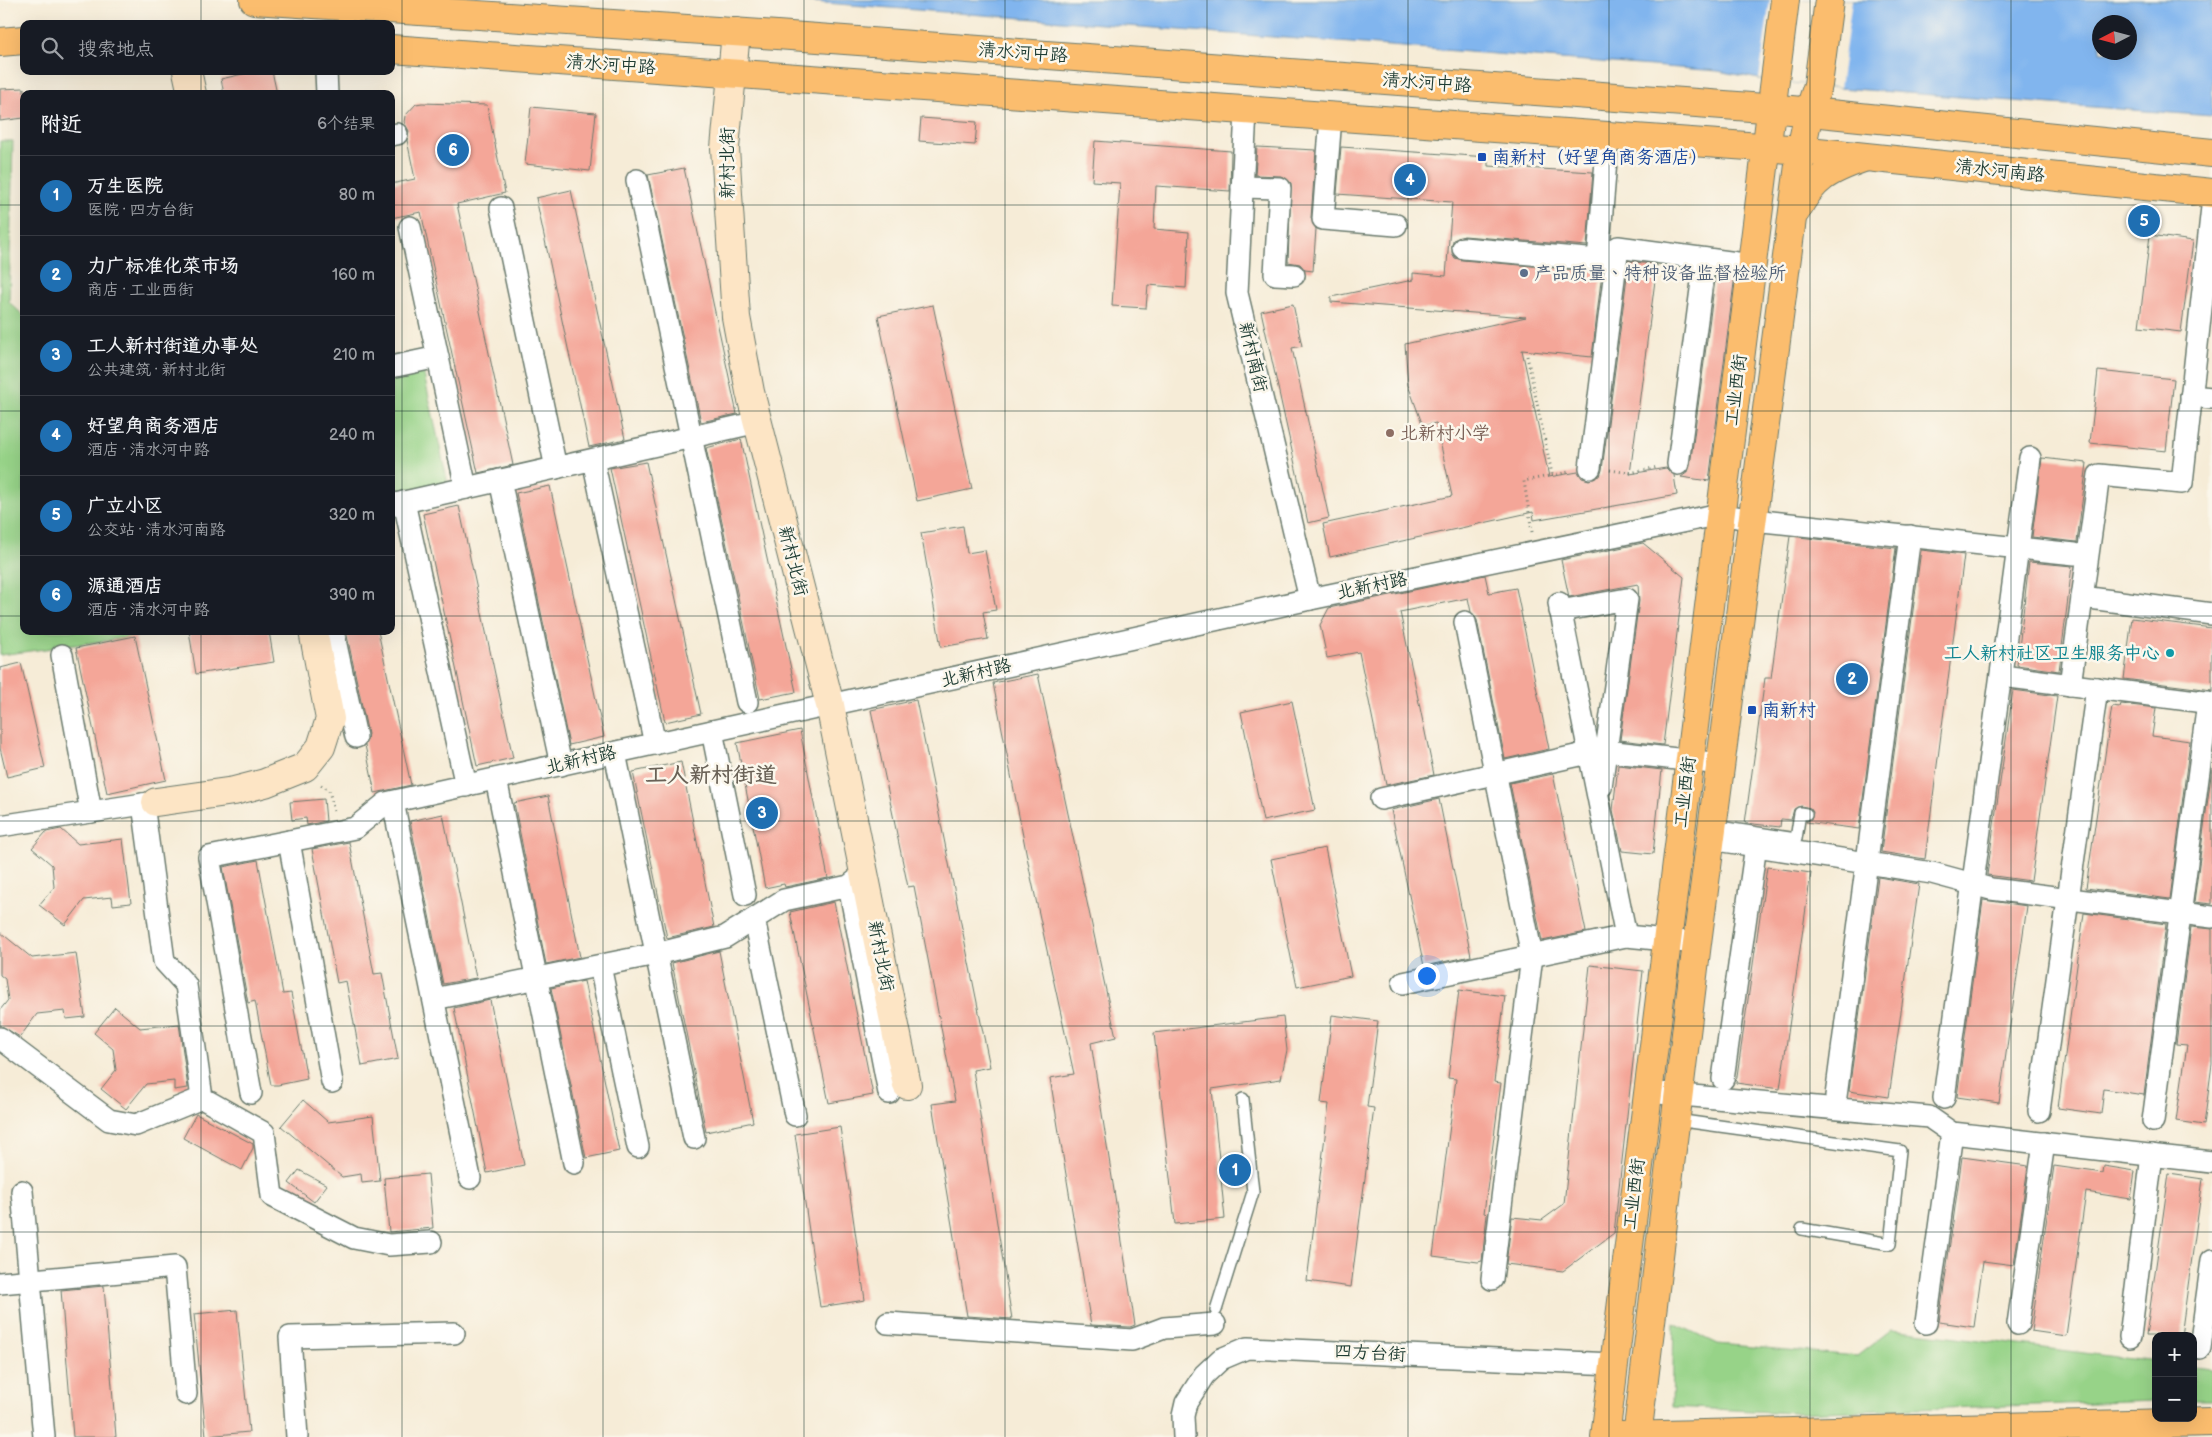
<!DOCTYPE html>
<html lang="zh">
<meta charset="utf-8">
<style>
body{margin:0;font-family:"Balsamiq Sans","LXGW WenKai TC",sans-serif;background:#20242c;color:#f1f3f6}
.controls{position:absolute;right:15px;bottom:15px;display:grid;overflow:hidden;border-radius:10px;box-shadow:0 5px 20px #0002}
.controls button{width:45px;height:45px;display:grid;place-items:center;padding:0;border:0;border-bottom:1px solid #363941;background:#171b24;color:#f1f3f6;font:25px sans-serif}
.compass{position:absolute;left:2092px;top:15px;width:45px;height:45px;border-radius:50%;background:#171b24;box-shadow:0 5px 20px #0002;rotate:264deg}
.you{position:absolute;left:1426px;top:975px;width:18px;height:18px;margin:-12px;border:4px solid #fff;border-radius:50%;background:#1a73e8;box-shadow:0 0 0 8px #1a73e833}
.badge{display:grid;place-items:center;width:32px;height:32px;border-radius:50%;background:#1f6fb2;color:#fff;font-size:16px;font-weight:700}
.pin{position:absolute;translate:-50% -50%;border:2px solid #fff;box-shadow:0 1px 5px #0006}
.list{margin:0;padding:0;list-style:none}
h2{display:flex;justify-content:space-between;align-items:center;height:65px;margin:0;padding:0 20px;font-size:21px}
h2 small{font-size:16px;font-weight:400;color:#9ea1a6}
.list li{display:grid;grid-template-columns:32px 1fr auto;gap:15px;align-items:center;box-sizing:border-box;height:80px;padding:0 20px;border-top:1px solid #363941}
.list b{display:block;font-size:19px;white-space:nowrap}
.list p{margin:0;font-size:16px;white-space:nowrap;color:#9ea1a6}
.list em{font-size:16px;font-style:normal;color:#9ea1a6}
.icon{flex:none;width:28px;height:28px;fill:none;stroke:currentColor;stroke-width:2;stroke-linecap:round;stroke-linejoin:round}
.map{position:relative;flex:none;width:2212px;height:1437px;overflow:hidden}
.search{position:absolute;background:#171b24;box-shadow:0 5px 20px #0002;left:20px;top:20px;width:375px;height:55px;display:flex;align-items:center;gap:12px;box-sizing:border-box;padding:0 18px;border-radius:10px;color:#9ea1a6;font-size:19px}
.panel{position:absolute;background:#171b24;box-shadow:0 5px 20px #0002;left:20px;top:90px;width:375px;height:545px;border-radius:10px}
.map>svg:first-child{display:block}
.green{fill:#97d388;stroke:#5b885e}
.water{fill:#81b5ee;stroke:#507991;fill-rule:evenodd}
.pier{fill:#f6ecd7}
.building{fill:#f4a698}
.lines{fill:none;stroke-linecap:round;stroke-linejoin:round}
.lane-casing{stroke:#6a7a6d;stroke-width:14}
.street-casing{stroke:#6a7a6d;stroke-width:24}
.secondary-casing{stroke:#6a7a6d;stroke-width:30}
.primary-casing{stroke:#6a7a6d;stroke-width:30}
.path{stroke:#6a7a6d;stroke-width:3;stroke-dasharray:1 4;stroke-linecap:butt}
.lane{stroke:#fff;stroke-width:11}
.street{stroke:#fff;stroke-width:21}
.secondary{stroke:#fde5c5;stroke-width:28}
.primary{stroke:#fbbd6e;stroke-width:28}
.grid{fill:none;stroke:#1f3d34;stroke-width:1;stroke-opacity:0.55}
.transit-dot{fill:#1a4fb4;stroke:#fbf7ec;stroke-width:2}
.service-dot{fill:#5c6f8a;stroke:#fbf7ec;stroke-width:2}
.education-dot{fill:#8d6e63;stroke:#fbf7ec;stroke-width:2}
.culture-dot{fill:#0f9aa8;stroke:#fbf7ec;stroke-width:2}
.labels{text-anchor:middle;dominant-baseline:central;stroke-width:5;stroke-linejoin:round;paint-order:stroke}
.street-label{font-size:18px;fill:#1f3d34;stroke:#fbf7ec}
.transit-label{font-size:18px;fill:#164399;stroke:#fbf7ec;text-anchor:start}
.service-label{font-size:18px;fill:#4e5e75;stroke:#fbf7ec;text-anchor:start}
.education-label{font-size:18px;fill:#785e54;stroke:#fbf7ec;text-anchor:start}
.culture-label{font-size:18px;fill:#0d838f;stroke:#fbf7ec;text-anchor:end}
.district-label{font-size:22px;font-weight:bold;fill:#6a6257;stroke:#fbf7ec}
</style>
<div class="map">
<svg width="2212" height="1437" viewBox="0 0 2212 1437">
<rect width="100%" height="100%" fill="#fbf7ec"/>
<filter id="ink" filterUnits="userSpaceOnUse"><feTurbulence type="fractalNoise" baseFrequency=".02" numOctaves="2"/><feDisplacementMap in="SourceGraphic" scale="10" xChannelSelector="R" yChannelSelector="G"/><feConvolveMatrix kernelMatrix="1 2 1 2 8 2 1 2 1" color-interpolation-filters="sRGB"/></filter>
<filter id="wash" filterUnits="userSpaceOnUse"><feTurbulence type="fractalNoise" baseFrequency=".0096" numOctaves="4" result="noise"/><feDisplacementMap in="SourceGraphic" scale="20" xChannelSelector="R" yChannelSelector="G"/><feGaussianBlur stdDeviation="1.12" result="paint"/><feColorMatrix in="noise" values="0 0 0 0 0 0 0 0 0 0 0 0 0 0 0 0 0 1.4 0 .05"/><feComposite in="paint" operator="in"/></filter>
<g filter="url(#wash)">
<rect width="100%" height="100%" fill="#f6ecd7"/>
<!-- green -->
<g class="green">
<polygon points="0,141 13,141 9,302 24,316 24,631 179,631 0,655"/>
<polygon points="423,370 448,484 391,496 391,377"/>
<polygon points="1674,1323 1718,1344 1857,1356 1892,1329 2156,1362 2156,1401 1793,1413 1672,1407"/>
<polygon points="2193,1367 2212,1369 2212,1400 2193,1400"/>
</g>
<!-- water -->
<path class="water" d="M786,0H2212V116L1840,88L1759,79L1718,71ZM2100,22H2130V52H2100Z"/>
<!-- pier -->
<polygon class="pier" points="1770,0 1852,0 1840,88 1759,79"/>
<g id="blocks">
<!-- building -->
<g class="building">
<polygon points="256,71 272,71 277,94 224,94 221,79"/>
<polygon points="24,88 24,118 0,121 0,89"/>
<polygon points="422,103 487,105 505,193 457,204 513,465 478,473 421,212 391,218 391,184 415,179 407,140 409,131 404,122 405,116 416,104"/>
<polygon points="531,107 596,113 590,171 525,164"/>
<polygon points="921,118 977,122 975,145 919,141"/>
<polygon points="1095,141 1231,151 1230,191 1156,186 1154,229 1189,232 1186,288 1148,285 1146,308 1112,306 1120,183 1092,181"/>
<polygon points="1257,147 1316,150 1311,218 1316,229 1313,271 1305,270 1300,264 1288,262 1291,183 1281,176 1255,175"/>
<polygon points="1341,147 1488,157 1488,166 1593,172 1587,246 1464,236 1453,240 1452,253 1455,258 1462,260 1602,272 1592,357 1522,350 1549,477 1578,472 1582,478 1589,480 1600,476 1602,470 1629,261 1657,265 1630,474 1666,468 1674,475 1677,495 1534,520 1533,512 1330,557 1323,524 1452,496 1436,423 1423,426 1408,385 1405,344 1526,317 1331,302 1331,297 1413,280 1413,273 1446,276 1452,202 1337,194"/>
<polygon points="684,168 737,414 701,422 648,175"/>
<polygon points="571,190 625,439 589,447 536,198"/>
<polygon points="2150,235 2193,241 2181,332 2139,327"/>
<polygon points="1716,273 1735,275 1709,481 1681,477 1688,472 1690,466"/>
<polygon points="1293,304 1302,346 1292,348 1329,518 1308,523 1261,311"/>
<polygon points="933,305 972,489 917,501 878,316"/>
<polygon points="2098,371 2174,379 2166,451 2090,443"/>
<polygon points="741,439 796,692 760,699 706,448"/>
<polygon points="2042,458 2087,463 2077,542 2032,537"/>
<polygon points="646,462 701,714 665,722 610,468"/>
<polygon points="550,486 604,737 569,745 516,493"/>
<polygon points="459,506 513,758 477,766 423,514"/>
<polygon points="963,526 967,553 985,550 996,610 983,612 988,639 941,647 921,533"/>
<polygon points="1790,536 1896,548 1859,829 1806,822 1812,818 1813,812 1810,808 1801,806 1794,809 1791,820 1781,819 1780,827 1745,823 1765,678 1771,678"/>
<polygon points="1643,543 1684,577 1663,745 1620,740 1639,601 1638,584 1569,597 1561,560"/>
<polygon points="1921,550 1964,555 1925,859 1881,852"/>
<polygon points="2029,562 2072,566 2059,671 2017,665"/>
<polygon points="1485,575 1489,593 1516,588 1549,749 1505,759 1477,620 1471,612 1468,598 1400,612 1434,775 1386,785 1359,652 1327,658 1320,625 1329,608"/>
<polygon points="2132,618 2212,628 2212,690 2124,679"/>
<polygon points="189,631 269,631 274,662 196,674"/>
<polygon points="346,631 378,631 411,785 375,793 365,745 368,734"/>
<polygon points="135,636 166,780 107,793 76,648"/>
<polygon points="21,663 45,768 7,777 0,748 0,668"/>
<polygon points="1038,674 1116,1037 1091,1043 1135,1325 1130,1327 1091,1325 1050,1078 1074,1074 1031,877 993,683"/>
<polygon points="2013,690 2057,696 2031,881 1987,875"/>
<polygon points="916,700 990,1067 973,1070 1012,1319 967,1316 932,1104 955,1101 914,886 908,887 871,710"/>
<polygon points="1292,701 1315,810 1263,821 1241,712"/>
<polygon points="2121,704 2156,708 2152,736 2190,741 2170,899 2086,888 2112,706 2120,707"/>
<polygon points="800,730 828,878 785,887 784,884 765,888 737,743"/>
<polygon points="681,762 714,927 667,938 633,772"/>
<polygon points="1618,765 1662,770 1653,854 1622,851 1613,810"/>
<polygon points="2212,768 2212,904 2194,902"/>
<polygon points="1553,774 1586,932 1542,941 1510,783"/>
<polygon points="548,796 580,957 546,964 514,803"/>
<polygon points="324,799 326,821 307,825 306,818 292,820 290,802"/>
<polygon points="1439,799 1471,956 1424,966 1391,810"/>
<polygon points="443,814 476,978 443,984 410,821"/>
<polygon points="61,829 78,844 123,839 131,903 113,905 112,897 84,900 65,925 39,905 54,887 52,865 32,848 46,832"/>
<polygon points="349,842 374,974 382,973 398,1059 362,1066 346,981 337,983 312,849"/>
<polygon points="1325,848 1351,976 1297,987 1271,859"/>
<polygon points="258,860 283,994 291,993 307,1079 278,1085 271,1085 255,1001 248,1003 223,867"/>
<polygon points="1767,867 1811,873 1780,1089 1736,1083"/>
<polygon points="1878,877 1919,884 1889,1097 1849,1091"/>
<polygon points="1983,900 2027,906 1999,1103 1957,1097"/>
<polygon points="834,902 873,1095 829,1103 790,912"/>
<polygon points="2084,913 2166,924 2144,1095 2104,1089 2101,1114 2058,1108"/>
<polygon points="2191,927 2212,929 2212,1064 2204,1125 2176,1121 2187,1045 2176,1044"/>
<polygon points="0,932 32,958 76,953 85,1017 66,1019 65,1011 37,1014 20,1037 0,1025 0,1010 8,1000 5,979 0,975"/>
<polygon points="719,951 753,1122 706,1132 672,963"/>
<polygon points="1590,965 1643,971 1614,1233 1563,1271 1506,1264 1512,1217 1542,1220 1564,1204"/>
<polygon points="584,981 619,1151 586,1158 551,988"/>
<polygon points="1459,990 1505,996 1494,1082 1501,1083 1484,1213 1487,1214 1482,1261 1478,1262 1433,1256 1456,1079 1448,1078"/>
<polygon points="490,1000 524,1165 487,1173 454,1008"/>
<polygon points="115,1007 140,1028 179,1024 188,1088 174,1090 174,1081 146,1084 126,1109 101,1089 116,1070 113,1049 94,1033"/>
<polygon points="1332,1015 1378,1021 1367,1107 1374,1108 1351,1287 1307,1281 1329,1104 1321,1103"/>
<polygon points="1283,1017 1287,1050 1281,1079 1212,1089 1225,1219 1175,1224 1154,1033"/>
<polygon points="303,1100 328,1122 373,1116 380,1181 362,1183 361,1174 342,1177 281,1126"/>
<polygon points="196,1114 253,1144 253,1148 242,1170 183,1138"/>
<polygon points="840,1127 865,1300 820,1307 795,1134"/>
<polygon points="1962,1157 2028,1166 2014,1265 1983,1261 1974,1327 1939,1322"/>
<polygon points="2054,1166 2103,1173 2104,1166 2135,1171 2131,1199 2086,1192 2066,1336 2031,1331"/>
<polygon points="299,1170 327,1185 314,1202 289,1183"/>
<polygon points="428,1174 433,1228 389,1232 384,1178"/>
<polygon points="2169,1174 2203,1179 2181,1336 2146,1336"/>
<polygon points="104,1286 116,1437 73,1437 61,1290"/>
<polygon points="237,1310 249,1432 206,1436 194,1314"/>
</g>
</g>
</g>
<g filter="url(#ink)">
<use href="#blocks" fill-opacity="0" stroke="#6a7a6d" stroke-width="1"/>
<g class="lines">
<defs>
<g id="lane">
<polyline points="1713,826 1796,839 1800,813 1806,814"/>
<polyline points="1676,1120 1900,1151 1890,1244 1802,1229"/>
<polyline points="1216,1310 1253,1192 1243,1099"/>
</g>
<g id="street">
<polyline points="326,71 327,94"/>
<polyline points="1246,111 1237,293 1310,599"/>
<polyline points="1331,117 1323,219 1396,225"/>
<polyline points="391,135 397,134"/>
<polyline points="637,180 747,702"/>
<polyline points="1242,187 1280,188 1275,274 1294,275"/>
<polyline points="501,208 556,468"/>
<polyline points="410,227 466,488"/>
<polyline points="1463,248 1598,260 1608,136"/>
<polyline points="391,367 438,357"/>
<polyline points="2191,396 2212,398"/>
<polyline points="593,460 655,744"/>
<polyline points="1678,464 1705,259"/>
<polyline points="1590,468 1618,247 1752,265"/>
<polyline points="500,480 561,765"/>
<polyline points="404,502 466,786"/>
<polyline points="391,505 758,422"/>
<polyline points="2082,597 2212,614"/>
<polyline points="1559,603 1626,936"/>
<polyline points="1560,611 1627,599 1601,787"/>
<polyline points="1465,622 1532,956 1492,1279"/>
<polyline points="333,631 356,737"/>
<polyline points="62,655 91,812"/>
<polyline points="2002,676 2212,703"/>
<polyline points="2070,685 2099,475 2182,483 2212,207"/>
<polyline points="712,731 745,895"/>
<polyline points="1606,751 1721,764"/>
<polyline points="615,753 694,1138"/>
<polyline points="496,779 574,1163"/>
<polyline points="1381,799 1589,753"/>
<polyline points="393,802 470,1178"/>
<polyline points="143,804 164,961 186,985 202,1098 264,1133 272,1196 354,1238 389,1245 431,1242"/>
<polyline points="0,826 156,802"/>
<polyline points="1711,839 1932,873 1991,889 2212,917"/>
<polyline points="289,841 332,1082"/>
<polyline points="849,886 889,1093"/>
<polyline points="754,919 795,1115"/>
<polyline points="600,966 638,1147"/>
<polyline points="1403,983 1626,936 1697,943"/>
<polyline points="434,999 656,954 725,937 784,900 849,886 864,874"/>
<polyline points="0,1038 109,1120 136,1125 202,1098"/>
<polyline points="1723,1079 1756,845"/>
<polyline points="1647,1092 1929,1117 1952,1133 2212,1162"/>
<polyline points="251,1093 209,857 355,828 386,803 1310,599 1720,514 1753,520 2075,554"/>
<polyline points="1836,1096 1910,536"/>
<polyline points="1944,1098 2030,458"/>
<polyline points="2039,1111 2097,688"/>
<polyline points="2153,1121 2208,702"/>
<polyline points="22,1191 44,1437"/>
<polyline points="0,1283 175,1267 186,1394"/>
<polyline points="888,1323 1132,1340 1164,1328 1215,1324"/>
<polyline points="1926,1323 1952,1133"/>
<polyline points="2018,1324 2044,1143"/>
<polyline points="2130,1337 2152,1155"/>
<polyline points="2200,1348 2212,1260"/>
<polyline points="297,1437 290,1337 454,1333"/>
<polyline points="1184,1437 1183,1416 1186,1403 1204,1375 1221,1359 1247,1348 1613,1364"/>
</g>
<g id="secondary">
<polyline points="736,32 725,148 736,317 750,392 830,705 907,1085"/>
<polyline points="187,71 192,94"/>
<polyline points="156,802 234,791 265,783 305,767 321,747 330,719 313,631"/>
</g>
<g id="primary">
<polyline points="254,0 777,35 1791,110 2212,153"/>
<polyline points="0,42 24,40"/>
<polyline points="391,49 1789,149 2212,193"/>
<path d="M1796,211C1813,178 1829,170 1863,158"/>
<polyline points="1620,1436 2212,1422"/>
<polyline points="1605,1437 1785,0"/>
<polyline points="1637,1437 1697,943 1801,150 1809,112 1818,85 1829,0"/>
</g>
</defs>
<!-- lane casing -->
<use href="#lane" class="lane-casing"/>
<!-- street casing -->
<use href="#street" class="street-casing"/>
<!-- secondary casing -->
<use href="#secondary" class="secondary-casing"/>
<!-- primary casing -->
<use href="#primary" class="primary-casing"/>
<!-- path -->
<g class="path">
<polyline points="1527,356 1552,474"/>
<polyline points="1610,470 1630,473 1658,467"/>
<polyline points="1532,532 1524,481 1569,472"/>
<polyline points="321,785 329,790 334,812"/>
</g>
<!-- lane -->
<use href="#lane" class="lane"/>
<!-- street -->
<use href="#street" class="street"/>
<!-- secondary -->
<use href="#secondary" class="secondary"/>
<!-- primary -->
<use href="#primary" class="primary"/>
</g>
</g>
<!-- grid -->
<path class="grid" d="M201,0V24M402,0V1437M603,0V1437M804,0V1437M1005,0V1437M1207,0V1437M1408,0V1437M1609,0V1437M1810,0V1437M2011,0V1437M201,71V94M0,205H24M391,205H2212M0,411H24M391,411H2212M0,616H24M391,616H2212M201,631V1437M0,821H2212M0,1026H2212M0,1232H2212"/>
<!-- markers -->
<g class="transit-dot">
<rect x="1477" y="152" width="10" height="10" rx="2.5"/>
<rect x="1747" y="705" width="10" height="10" rx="2.5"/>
</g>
<circle class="service-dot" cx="1524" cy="273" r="5"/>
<circle class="education-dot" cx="1390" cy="433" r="5"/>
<circle class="culture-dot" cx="2170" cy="653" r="5"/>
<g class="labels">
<!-- street labels -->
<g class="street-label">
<text transform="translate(1023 53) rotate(4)">清水河中路</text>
<text transform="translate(611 65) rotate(4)">清水河中路</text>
<text transform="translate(1427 83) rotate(4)">清水河中路</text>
<text transform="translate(727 163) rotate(-90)">新村北街</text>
<text transform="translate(2000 171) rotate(6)">清水河南路</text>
<text transform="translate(1253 357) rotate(77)">新村南街</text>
<text transform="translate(1736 390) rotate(-83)">工业西街</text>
<text transform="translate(793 561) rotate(76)">新村北街</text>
<text transform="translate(1372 586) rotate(-12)">北新村路</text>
<text transform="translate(976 673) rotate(-13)">北新村路</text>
<text transform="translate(581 760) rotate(-13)">北新村路</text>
<text transform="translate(1685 792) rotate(-83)">工业西街</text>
<text transform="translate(881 956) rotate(79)">新村北街</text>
<text transform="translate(1634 1194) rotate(-83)">工业西街</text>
<text transform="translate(1370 1353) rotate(3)">四方台街</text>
</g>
<!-- transit labels -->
<g class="transit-label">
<text x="1492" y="157">南新村（好望角商务酒店）</text>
<text x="1762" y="710">南新村</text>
</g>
<!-- service labels -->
<g class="service-label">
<text x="1534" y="273">产品质量、特种设备监督检验所</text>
</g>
<!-- education labels -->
<g class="education-label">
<text x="1400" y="433">北新村小学</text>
</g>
<!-- culture labels -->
<g class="culture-label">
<text x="2160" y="653">工人新村社区卫生服务中心</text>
</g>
<!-- district labels -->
<g class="district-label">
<text x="711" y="775">工人新村街道</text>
</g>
</g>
</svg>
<div class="controls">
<button>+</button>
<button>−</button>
</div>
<svg class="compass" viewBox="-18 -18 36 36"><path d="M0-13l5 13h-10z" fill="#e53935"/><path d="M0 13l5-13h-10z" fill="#9ea1a6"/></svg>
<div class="you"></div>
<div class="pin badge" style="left:1235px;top:1170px">1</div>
<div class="pin badge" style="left:1852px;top:679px">2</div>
<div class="pin badge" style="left:762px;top:813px">3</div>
<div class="pin badge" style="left:1410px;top:180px">4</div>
<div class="pin badge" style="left:2144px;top:221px">5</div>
<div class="pin badge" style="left:453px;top:150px">6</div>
<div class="search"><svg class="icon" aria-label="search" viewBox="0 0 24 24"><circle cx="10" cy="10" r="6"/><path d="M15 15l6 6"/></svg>搜索地点</div>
<section class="panel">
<h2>附近<small>6个结果</small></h2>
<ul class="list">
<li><span class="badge">1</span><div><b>万生医院</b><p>医院 · 四方台街</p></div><em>80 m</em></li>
<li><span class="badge">2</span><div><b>力广标准化菜市场</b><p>商店 · 工业西街</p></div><em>160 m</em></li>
<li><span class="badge">3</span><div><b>工人新村街道办事处</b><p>公共建筑 · 新村北街</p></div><em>210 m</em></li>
<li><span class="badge">4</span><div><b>好望角商务酒店</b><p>酒店 · 清水河中路</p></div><em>240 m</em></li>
<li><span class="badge">5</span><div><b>广立小区</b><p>公交站 · 清水河南路</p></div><em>320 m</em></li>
<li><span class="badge">6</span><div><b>源通酒店</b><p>酒店 · 清水河中路</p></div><em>390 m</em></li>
</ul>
</section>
</div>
